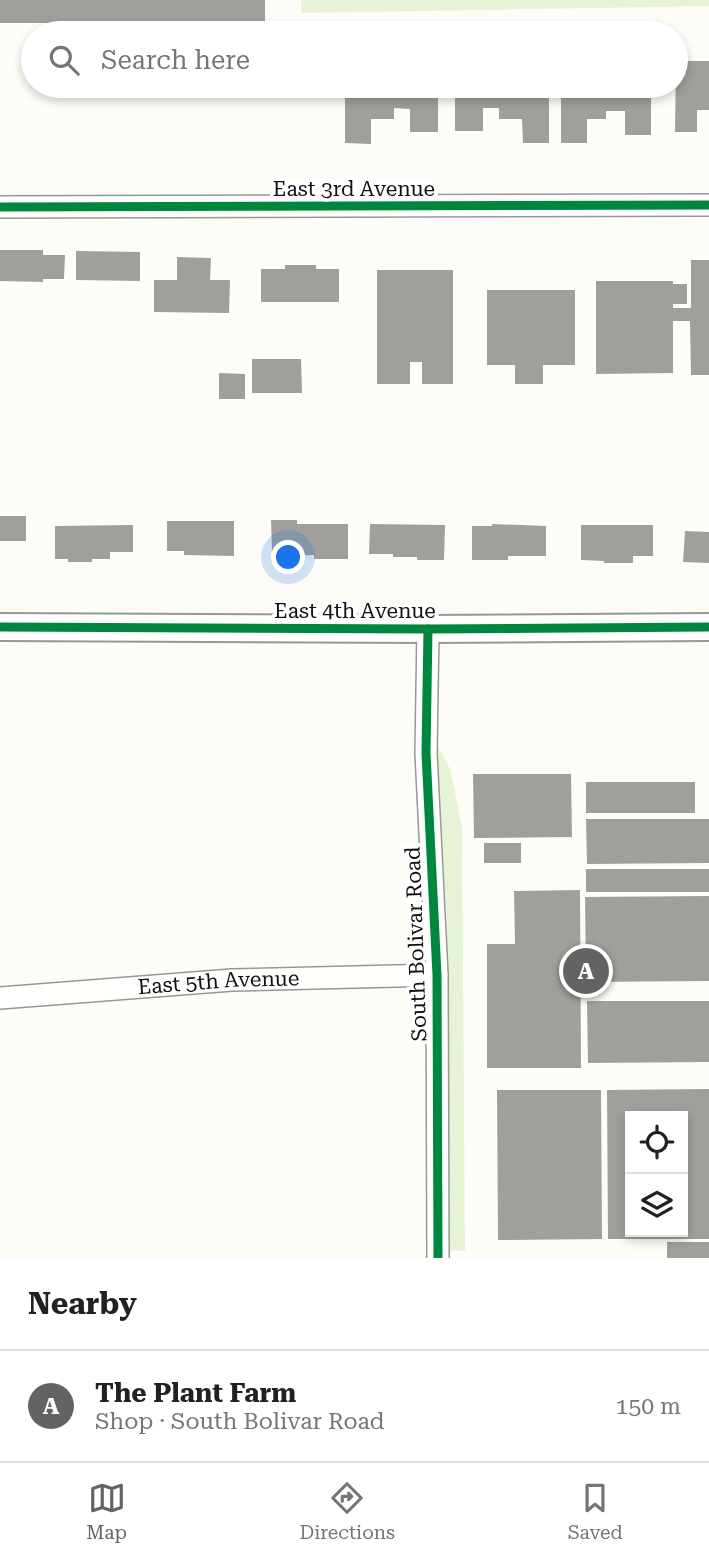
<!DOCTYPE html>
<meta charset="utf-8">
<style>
body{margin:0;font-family:"Roboto Serif",serif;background:#f2f2f2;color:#202124}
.controls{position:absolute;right:21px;bottom:21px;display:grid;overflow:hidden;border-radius:0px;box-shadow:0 4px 10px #0003}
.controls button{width:63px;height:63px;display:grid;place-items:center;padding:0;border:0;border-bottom:2px solid #e0e0e0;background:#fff;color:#202124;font:35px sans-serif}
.you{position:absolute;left:289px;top:558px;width:24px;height:24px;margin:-18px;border:5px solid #fff;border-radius:50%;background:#1a73e8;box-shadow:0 0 0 10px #1a73e833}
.badge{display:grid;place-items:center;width:46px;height:46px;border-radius:50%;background:#646362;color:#fff;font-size:23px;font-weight:700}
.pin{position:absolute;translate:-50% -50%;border:4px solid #fff;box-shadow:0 2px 7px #0006}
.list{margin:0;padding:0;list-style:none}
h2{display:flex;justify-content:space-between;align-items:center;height:91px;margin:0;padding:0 28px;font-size:30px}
h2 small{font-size:23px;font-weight:400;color:#757577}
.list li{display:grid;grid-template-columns:46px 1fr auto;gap:21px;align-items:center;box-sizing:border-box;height:112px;padding:0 28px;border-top:2px solid #e0e0e0}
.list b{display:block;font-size:26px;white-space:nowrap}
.list p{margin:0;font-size:23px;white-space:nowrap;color:#757577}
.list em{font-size:23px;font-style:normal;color:#757577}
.icon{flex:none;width:38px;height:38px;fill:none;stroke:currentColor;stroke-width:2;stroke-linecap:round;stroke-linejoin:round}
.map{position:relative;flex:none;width:709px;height:1258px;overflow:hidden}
.search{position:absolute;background:#fff;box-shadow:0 4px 10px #0003;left:21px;right:21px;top:21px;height:77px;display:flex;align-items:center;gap:18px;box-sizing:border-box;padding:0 24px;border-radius:38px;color:#757577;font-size:26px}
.sheet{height:203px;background:#fff}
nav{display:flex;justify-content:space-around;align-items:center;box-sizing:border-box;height:98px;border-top:2px solid #e0e0e0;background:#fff;font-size:19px;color:#757577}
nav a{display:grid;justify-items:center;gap:4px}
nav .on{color:#646362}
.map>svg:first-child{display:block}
.green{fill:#e7f3d7}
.building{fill:#a19f9c;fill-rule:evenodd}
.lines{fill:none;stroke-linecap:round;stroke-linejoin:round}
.minor-casing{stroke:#979795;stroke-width:24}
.tertiary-casing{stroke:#979795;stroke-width:30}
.minor{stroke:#fffffe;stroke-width:21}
.tertiary{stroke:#fffffe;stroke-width:26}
.cycleway-casing{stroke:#fff;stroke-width:13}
.cycleway{stroke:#00873e;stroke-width:9}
.labels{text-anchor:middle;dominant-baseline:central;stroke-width:7;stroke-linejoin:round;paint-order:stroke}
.street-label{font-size:21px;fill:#111;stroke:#fff}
</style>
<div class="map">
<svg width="709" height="1258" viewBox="0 0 709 1258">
<rect width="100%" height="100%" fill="#fdfcf7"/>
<!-- green -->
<g class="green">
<polygon points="301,0 709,0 709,6 301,13"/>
<polygon points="437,744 450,769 462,827 465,1251 448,1250 447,925"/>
</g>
<!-- building -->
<g class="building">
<polygon points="0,0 265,0 265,33 98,33 97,23 0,23"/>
<polygon points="676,61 709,61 709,110 697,110 697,132 675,132"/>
<polygon points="345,86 438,86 438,132 410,132 410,109 394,108 394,119 371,119 371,144 345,143"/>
<polygon points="455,86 549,86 549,143 523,143 522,119 499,119 499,108 483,108 483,131 455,131"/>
<polygon points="561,86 651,86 651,135 625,135 625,111 606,111 606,119 587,119 587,143 561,143"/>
<polygon points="0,250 43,250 43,255 65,255 64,279 43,279 43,282 0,281"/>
<polygon points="76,251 140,252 140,281 76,280"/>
<polygon points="177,257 211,258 210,280 230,280 229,313 154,312 154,280 177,280"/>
<polygon points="691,260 709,260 709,375 691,375 690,321 673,321 673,373 596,374 596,281 673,281 673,284 687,284 687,304 673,304 673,308 691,308"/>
<polygon points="285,265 316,265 316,269 339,269 339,302 261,302 261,269 285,269"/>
<polygon points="377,270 453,270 453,384 422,384 422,362 410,362 410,384 377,384"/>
<polygon points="487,290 575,290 575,365 543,365 543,384 515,384 515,365 487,365"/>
<polygon points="252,359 301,359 302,393 252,393"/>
<polygon points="219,373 245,374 245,399 219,399"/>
<rect x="0" y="516" width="26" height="25"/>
<polygon points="271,520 297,520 297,524 348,524 348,559 314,559 314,555 293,556 293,551 272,552"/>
<polygon points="167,521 234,521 234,556 184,555 184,551 167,551"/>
<polygon points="370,524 445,525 444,560 417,560 417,557 393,557 393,554 369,554"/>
<polygon points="492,524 546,526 546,556 508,556 508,560 472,560 472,526 492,526"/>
<polygon points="133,525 133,552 110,552 110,559 92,559 92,562 68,562 68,559 55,559 55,526"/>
<polygon points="581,525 653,525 653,556 633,556 633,563 604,563 604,561 581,560"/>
<polygon points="685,531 709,532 709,563 683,562"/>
<polygon points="473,774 571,774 572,837 474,838"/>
<rect x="586" y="782" width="109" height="31"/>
<polygon points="586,819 709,819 709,863 587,864"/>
<rect x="484" y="843" width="37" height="20"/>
<rect x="586" y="869" width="123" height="23"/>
<polygon points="580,890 581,1068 487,1068 487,944 515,944 514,891"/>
<polygon points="709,896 709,981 586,982 585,897"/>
<polygon points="587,1001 709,1001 709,1062 588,1063"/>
<path d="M709,1089V1239H608L607,1090ZM630,1116H683V1232H630Z"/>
<polygon points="497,1090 601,1090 602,1239 498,1240"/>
<rect x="667" y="1242" width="42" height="16"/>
</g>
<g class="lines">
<defs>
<g id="minor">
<polyline points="0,207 709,205"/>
<polyline points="428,629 426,753 437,975 438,1258"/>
<path id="s1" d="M0,998L232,980L437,975"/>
</g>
<polyline id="tertiary" points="0,627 428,629 709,627"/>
</defs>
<!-- minor casing -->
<use href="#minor" class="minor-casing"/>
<!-- tertiary casing -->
<use href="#tertiary" class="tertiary-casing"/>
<!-- minor -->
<use href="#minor" class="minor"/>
<!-- tertiary -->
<use href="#tertiary" class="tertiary"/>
<defs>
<g id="cycleway">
<polyline points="0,207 709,205"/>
<polyline points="0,627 428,629 709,627"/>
<polyline points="428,629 426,753 437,975 438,1258"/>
</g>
</defs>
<!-- cycleway casing -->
<use href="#cycleway" class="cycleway-casing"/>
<!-- cycleway -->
<use href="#cycleway" class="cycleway"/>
</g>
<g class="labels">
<!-- street labels -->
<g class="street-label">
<text x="354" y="189">East 3rd Avenue</text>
<text x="355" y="611">East 4th Avenue</text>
<text transform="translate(416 944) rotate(-92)">South Bolivar Road</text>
<text stroke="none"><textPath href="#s1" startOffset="219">East 5th Avenue</textPath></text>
</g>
</g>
</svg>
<div class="controls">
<button><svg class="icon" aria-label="locate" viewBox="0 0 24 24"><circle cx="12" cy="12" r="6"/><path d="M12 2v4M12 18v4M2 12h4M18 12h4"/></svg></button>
<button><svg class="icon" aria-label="layers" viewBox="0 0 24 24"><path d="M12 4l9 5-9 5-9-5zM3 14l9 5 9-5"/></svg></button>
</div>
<div class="you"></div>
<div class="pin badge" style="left:586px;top:971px">A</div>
<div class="search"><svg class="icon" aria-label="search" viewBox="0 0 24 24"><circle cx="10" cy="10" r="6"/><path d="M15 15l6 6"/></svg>Search here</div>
</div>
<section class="sheet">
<h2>Nearby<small></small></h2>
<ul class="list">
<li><span class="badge">A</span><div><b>The Plant Farm</b><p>Shop · South Bolivar Road</p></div><em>150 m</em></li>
</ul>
</section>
<nav>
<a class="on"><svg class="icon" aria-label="map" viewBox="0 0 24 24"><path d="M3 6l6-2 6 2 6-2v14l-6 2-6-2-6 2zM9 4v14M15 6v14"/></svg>Map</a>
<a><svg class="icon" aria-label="directions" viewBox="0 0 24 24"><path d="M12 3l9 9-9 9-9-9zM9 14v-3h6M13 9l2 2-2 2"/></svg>Directions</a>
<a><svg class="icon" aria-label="saved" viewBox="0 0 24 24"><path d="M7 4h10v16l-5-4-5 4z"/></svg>Saved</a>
</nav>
